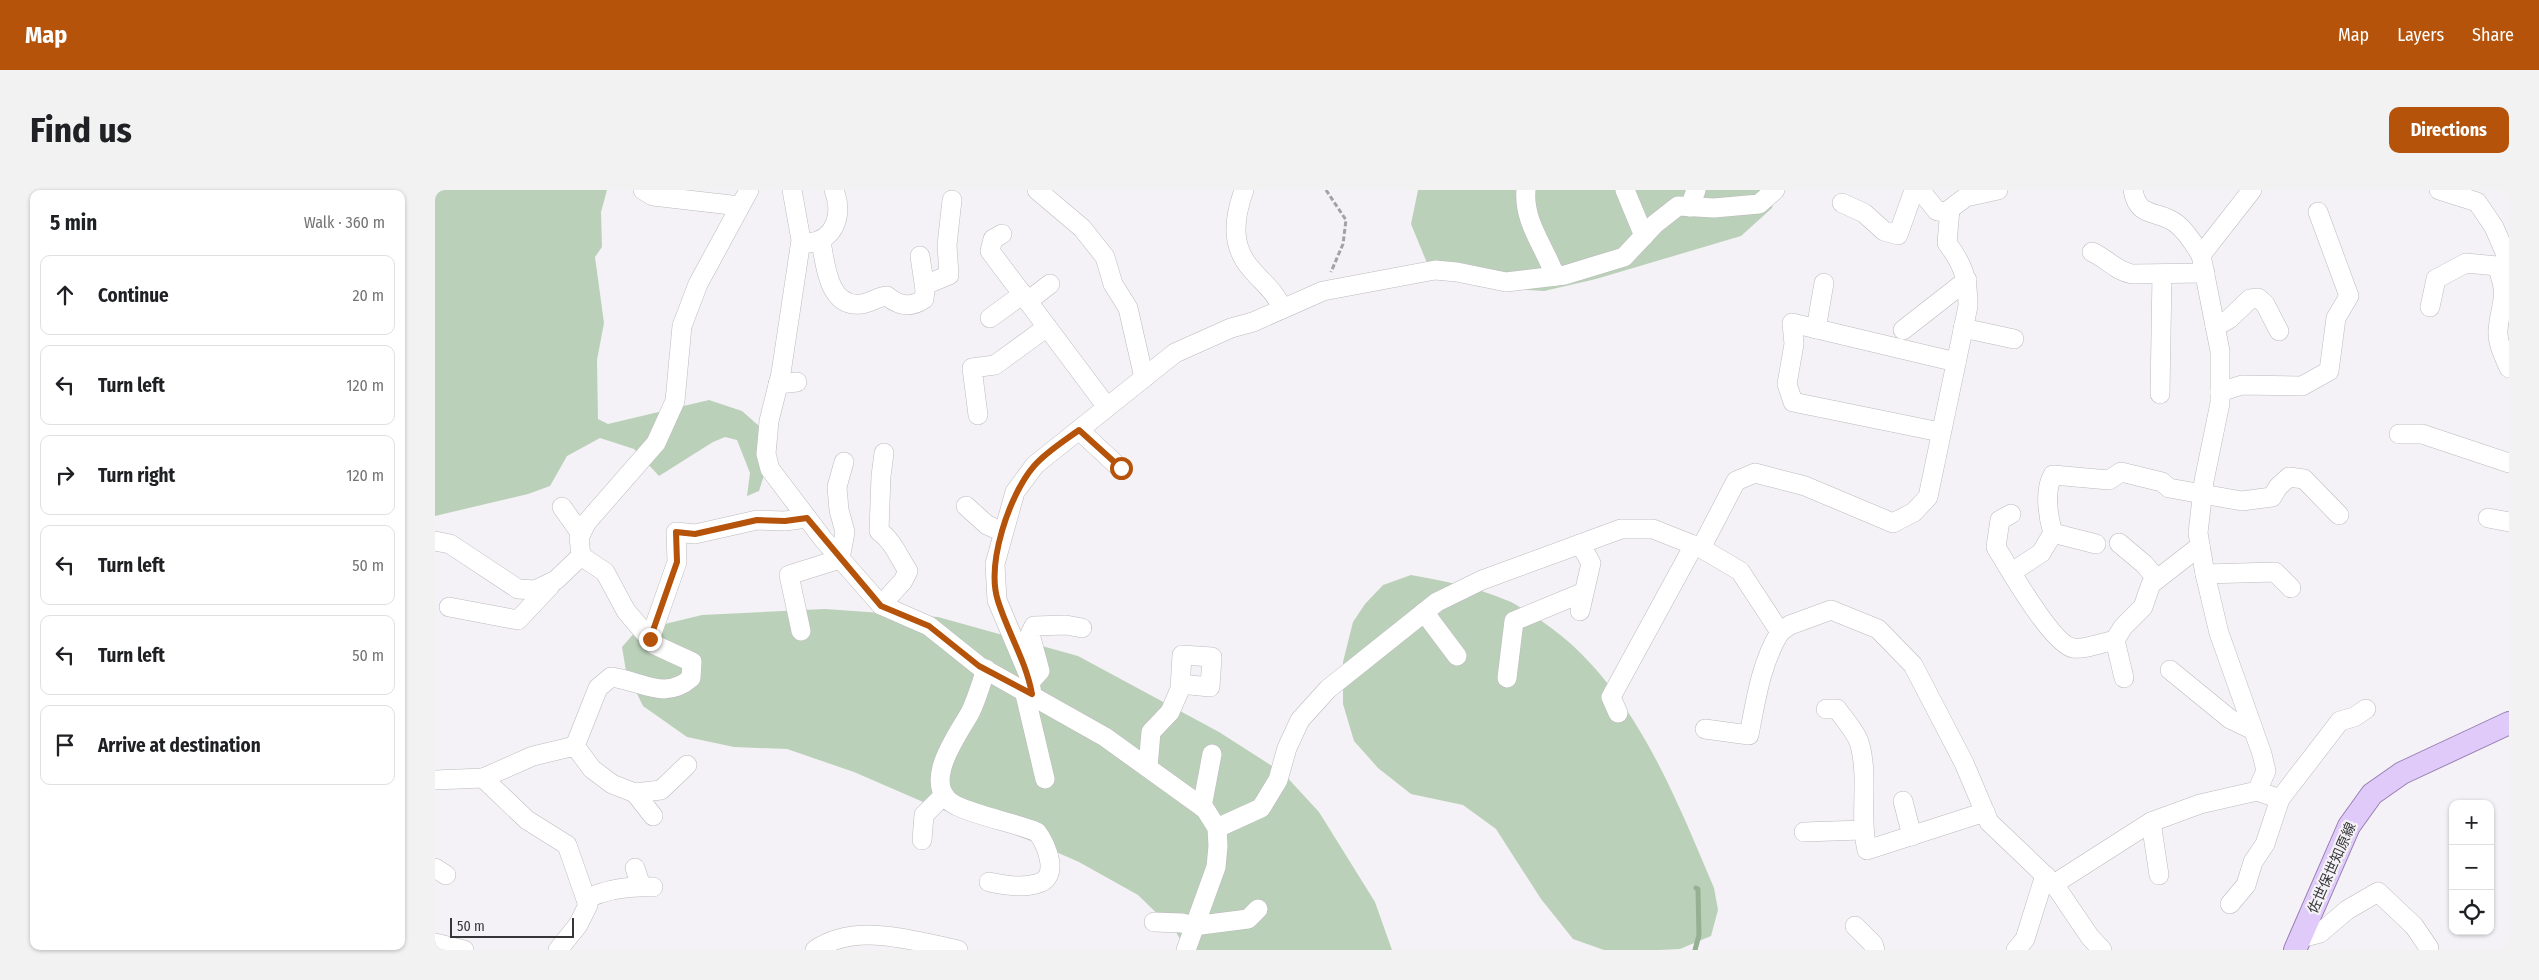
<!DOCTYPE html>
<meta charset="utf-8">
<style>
body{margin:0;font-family:"Fira Sans Condensed","Noto Sans JP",sans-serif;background:#f2f2f2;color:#202124}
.controls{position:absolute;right:15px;bottom:15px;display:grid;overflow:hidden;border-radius:10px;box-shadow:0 1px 4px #0004}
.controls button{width:45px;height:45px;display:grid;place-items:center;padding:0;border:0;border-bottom:1px solid #e0e0e0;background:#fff;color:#202124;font:25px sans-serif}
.scale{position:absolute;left:15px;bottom:12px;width:124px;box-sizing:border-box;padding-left:5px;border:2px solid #363537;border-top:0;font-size:14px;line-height:18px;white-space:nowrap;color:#363537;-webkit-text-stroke:4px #f4f2f6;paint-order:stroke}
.stop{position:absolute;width:15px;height:15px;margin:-11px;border:4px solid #b45309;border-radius:50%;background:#fff}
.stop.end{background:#b45309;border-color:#fff;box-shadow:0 1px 5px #0008}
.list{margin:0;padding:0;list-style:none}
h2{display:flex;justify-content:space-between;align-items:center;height:65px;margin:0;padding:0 20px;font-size:21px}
h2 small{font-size:16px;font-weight:400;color:#757577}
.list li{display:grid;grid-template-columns:32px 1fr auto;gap:15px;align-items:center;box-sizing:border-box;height:80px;margin:0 10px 10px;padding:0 10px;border:1px solid #e0e0e0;border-radius:10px}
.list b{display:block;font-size:19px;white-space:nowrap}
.list em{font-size:16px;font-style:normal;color:#757577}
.icon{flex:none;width:28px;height:28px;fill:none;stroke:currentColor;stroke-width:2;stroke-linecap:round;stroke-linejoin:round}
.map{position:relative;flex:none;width:2074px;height:760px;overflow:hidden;border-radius:10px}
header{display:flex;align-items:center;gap:30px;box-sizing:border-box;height:70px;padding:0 25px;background:#b45309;color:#fff}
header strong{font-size:24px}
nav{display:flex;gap:28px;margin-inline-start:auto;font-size:18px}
.intro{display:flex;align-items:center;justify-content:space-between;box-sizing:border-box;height:120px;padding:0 30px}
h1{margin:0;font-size:35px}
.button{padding:12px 22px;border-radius:10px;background:#b45309;color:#fff;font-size:18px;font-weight:700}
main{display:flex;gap:30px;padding:0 30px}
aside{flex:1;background:#fff;border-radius:10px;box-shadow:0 1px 4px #0004}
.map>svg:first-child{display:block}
.green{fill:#bbd0b9}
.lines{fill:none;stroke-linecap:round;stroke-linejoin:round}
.stream{stroke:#96b094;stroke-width:5}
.minor-casing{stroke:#bbbabd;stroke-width:20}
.major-casing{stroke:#977eb3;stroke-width:24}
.path{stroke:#a3a1a4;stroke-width:3;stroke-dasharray:5 2.5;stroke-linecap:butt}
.minor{stroke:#fff;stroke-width:19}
.major{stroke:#e0cafa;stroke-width:22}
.route{stroke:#b45309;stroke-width:6}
.labels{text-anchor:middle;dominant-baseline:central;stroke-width:4.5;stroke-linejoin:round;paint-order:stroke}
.street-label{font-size:14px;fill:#363537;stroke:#f4f2f6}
</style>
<header>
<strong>Map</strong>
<nav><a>Map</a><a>Layers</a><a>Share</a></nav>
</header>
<div class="intro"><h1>Find us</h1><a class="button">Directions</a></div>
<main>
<aside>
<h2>5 min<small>Walk · 360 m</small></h2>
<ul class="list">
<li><svg class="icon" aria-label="ahead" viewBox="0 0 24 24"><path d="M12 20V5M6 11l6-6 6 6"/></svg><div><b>Continue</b></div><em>20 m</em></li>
<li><svg class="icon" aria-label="left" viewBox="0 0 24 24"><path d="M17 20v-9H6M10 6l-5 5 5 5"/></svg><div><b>Turn left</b></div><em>120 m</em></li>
<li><svg class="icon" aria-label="right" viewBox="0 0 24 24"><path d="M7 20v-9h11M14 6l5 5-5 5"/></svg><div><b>Turn right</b></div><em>120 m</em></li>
<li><svg class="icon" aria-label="left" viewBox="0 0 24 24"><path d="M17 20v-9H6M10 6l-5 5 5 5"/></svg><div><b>Turn left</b></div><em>50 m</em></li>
<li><svg class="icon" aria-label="left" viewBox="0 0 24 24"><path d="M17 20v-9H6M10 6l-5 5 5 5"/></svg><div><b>Turn left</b></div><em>50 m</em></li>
<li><svg class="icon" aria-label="arrive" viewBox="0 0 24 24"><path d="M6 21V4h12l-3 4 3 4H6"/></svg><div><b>Arrive at destination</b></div></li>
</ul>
</aside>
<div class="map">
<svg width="2074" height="760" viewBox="0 0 2074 760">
<rect width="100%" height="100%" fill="#f4f2f6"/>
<!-- green -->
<g class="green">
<polygon points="0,0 172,0 166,22 167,57 160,67 169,133 162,170 163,229 173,234 274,210 307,221 324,236 324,258 330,282 324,301 312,306 315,283 302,250 290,247 278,252 224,286 199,259 165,248 132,266 115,296 93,304 0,326"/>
<polygon points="983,0 1341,0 1337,18 1306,46 1161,89 1109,101 1059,98 992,73 976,34"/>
<path d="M976,385C1008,391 1041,397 1071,410C1080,413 1089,420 1097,425C1192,482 1238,601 1279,698L1283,720L1276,746L1245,759L1224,760H1169L1138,749L1106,709L1061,639L1028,615L976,604L943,578L919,551L908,514V472L918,432L930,414L948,395Z"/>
<polygon points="390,419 503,427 643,466 784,542 848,583 884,622 940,712 957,760 751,760 741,742 703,705 644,672 582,645 502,618 419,582 352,559 299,557 252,547 208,516 191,481 187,457 201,441 267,425"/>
</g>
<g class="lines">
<!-- stream -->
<polyline class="stream" points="1260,760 1264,745 1263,699 1261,698"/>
<defs>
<g id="minor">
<polyline points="208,0 218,6 305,16"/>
<polyline points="357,0 366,50 346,183 334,231 331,264 335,279 388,349 446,415 494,436 544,476 670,547 770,619 782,638 783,656 781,677 751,760"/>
<polyline points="602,0 647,38 670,67 678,94 693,118 709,188"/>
<path d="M809,0C799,28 795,56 817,80C828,93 841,102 847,119"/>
<path d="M1091,0C1088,32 1110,57 1120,86"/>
<polyline points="1190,0 1209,46"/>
<polyline points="1485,0 1502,21 1515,22"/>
<path d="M1698,0C1703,30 1724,19 1742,34C1752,42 1759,54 1766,65"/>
<polyline points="2004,0 2042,12 2059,37 2072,67 2064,81"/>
<polyline points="1407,13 1429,23 1449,41 1463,45 1479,0"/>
<polyline points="1255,17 1261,0"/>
<polyline points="567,44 558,49 555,61 672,217"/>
<path d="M386,51C390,73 393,118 426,114C435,113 442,107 452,106C464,116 476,118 489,109L490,100L485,66"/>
<path d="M374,53C401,50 408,23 399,0"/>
<path d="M1657,62C1671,68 1681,81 1697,84L1770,83"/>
<polyline points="490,95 514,85 512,55 517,10"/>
<polyline points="593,111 615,94"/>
<path d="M1995,117L2001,89L2031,73L2062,76C2074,108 2066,110 2063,140C2062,152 2069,167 2074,178"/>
<polyline points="555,128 588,104"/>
<polyline points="1780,137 1794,129 1815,109 1823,108 1830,114 1844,141"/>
<polyline points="1528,138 1579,149"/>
<polyline points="1381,139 1389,93"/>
<polyline points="1468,140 1532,90"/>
<polyline points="343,194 362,192"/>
<polyline points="1785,202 1807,195 1867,196 1894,181 1901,128 1914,106 1883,22"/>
<polyline points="1725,204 1727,84"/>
<polyline points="543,225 537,178 560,175 612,137"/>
<polyline points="644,240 686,279"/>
<polyline points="1505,242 1358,212 1352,194 1359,154 1357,133 1521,172"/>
<polyline points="1964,244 1987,244 2074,273"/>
<polyline points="531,316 552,335 568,342"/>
<polyline points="127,317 146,344"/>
<path d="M1576,324L1565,330L1561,357C1573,377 1618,455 1638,458C1650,460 1669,452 1680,450"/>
<polyline points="2053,328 2074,332"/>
<path d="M1618,343C1613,327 1609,300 1618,285L1674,290L1686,282L1727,292L1734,298L1807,311L1837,307L1843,297L1854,287L1869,289L1904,325"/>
<polyline points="0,351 15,354 83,399 100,400 121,390 146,366"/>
<polyline points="1684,353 1709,374 1722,389"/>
<path d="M1266,358L1301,291L1320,283L1370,296L1458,333L1479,322L1493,307L1533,116C1533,89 1528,74 1512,53L1515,19L1531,7L1563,0"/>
<polyline points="1577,382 1606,363 1618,343 1661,354"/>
<polyline points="1770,384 1840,382 1856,398"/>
<path d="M446,415L468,391L473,381C463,366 458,351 444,341L446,286L449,263"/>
<polyline points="14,417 83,430 115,396"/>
<polyline points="1145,421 1156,373 1145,354"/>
<polyline points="989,422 1022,466"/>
<polyline points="366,441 354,385 405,369 410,342 404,320 402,297 409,272"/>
<polyline points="215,449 242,372 241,342 260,344 322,330 350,331 372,328"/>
<path d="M551,479C546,494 542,509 535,523C522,546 483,597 522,616C546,627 577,632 602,642C612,655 626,689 601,694C585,698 569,695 554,692"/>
<polyline points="1735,480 1795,529 1818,540"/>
<polyline points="1072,488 1079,431 1149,402"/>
<polyline points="1689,488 1680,450 1688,437 1708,417 1716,394 1765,356"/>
<polyline points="595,492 605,481 595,444 599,436 631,435 647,438"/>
<polyline points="589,500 610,589"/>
<polyline points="597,504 594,486 562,410 560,374 580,302 600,275 740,163 796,138 818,132 888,101 1000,80 1022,82 1071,92 1130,85 1189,67 1220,34 1243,16 1279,18 1324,14 1340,0"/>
<path d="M1391,519H1402C1409,529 1422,543 1425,555C1434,589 1424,626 1432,660L1550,622"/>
<polyline points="1183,523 1176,507 1259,355"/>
<path d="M1270,539L1314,545C1321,509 1326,473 1345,442"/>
<path d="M140,556L163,498L176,487C207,491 230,511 256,488L257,472L220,455L191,421L170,382L146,366L144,347L152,332L221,253L240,211L247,136L263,94L314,0"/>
<polyline points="713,577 716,542 735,522 745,499 747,465 777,467 775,497 745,494"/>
<polyline points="0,590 48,588"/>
<polyline points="1822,601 1845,609 1905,531 1919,527 1931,519"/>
<polyline points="200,603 218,626"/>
<polyline points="1468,611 1477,646"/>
<polyline points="767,617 777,564"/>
<polyline points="1716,632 1724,685"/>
<polyline points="782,638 826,618 843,590 852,558 865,530 893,499 1002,412 1047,390 1186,339 1218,339 1266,358 1305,381 1345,442 1355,435 1396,420 1443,439 1478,475 1529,573 1554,632 1619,694 1655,747 1667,760"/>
<polyline points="1369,642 1427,640"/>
<polyline points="487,650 489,625 509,605"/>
<polyline points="0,678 11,685"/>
<polyline points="200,678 206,696"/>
<polyline points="1619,694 1716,632 1765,614 1822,601 1831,581 1827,564 1784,443 1770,384 1763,343 1769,291 1785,213 1785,161 1766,65 1817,0"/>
<path d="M151,709C172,699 194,696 218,697"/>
<polyline points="1795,714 1811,695 1818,672 1830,654 1845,609"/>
<polyline points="719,732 747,733 758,736 813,729 823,719"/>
<polyline points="1420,736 1438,754 1440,760"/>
<polyline points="1866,748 1885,743 1912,720 1943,702 1979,736 1994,758"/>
<polyline points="0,753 29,760"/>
<polyline points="123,760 143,735 153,715 132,655 92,630 48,588 98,566 140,556 157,579 177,594 200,603 226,600 252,575"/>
<path d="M380,760C420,732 477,750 523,760"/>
<polyline points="1581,760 1590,749 1610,685"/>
</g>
<polyline id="major" points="1860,760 1914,636 1937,604 1967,583 2074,533"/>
</defs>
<!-- minor casing -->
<use href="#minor" class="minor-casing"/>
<!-- major casing -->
<use href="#major" class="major-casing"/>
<!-- path -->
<polyline class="path" points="891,0 911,30 908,54 896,82"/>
<!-- minor -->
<use href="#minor" class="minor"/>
<!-- major -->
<use href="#major" class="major"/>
</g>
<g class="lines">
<!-- route -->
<path class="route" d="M215,449L242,372L241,342L260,344L322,330L350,331L372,328L446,416L494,436L544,476L597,504C591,471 573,443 563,411C551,374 574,305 599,276C611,262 629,251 644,240L686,278"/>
</g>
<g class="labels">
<!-- street labels -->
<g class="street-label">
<text transform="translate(1897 678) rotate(-66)">佐世保世知原線</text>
</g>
</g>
</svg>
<div class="controls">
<button>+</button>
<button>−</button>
<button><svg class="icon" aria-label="locate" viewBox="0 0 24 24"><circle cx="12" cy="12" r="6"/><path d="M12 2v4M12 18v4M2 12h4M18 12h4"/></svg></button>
</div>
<div class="scale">50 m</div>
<div class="stop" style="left:686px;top:278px"></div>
<div class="stop end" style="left:215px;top:449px"></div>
</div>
</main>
